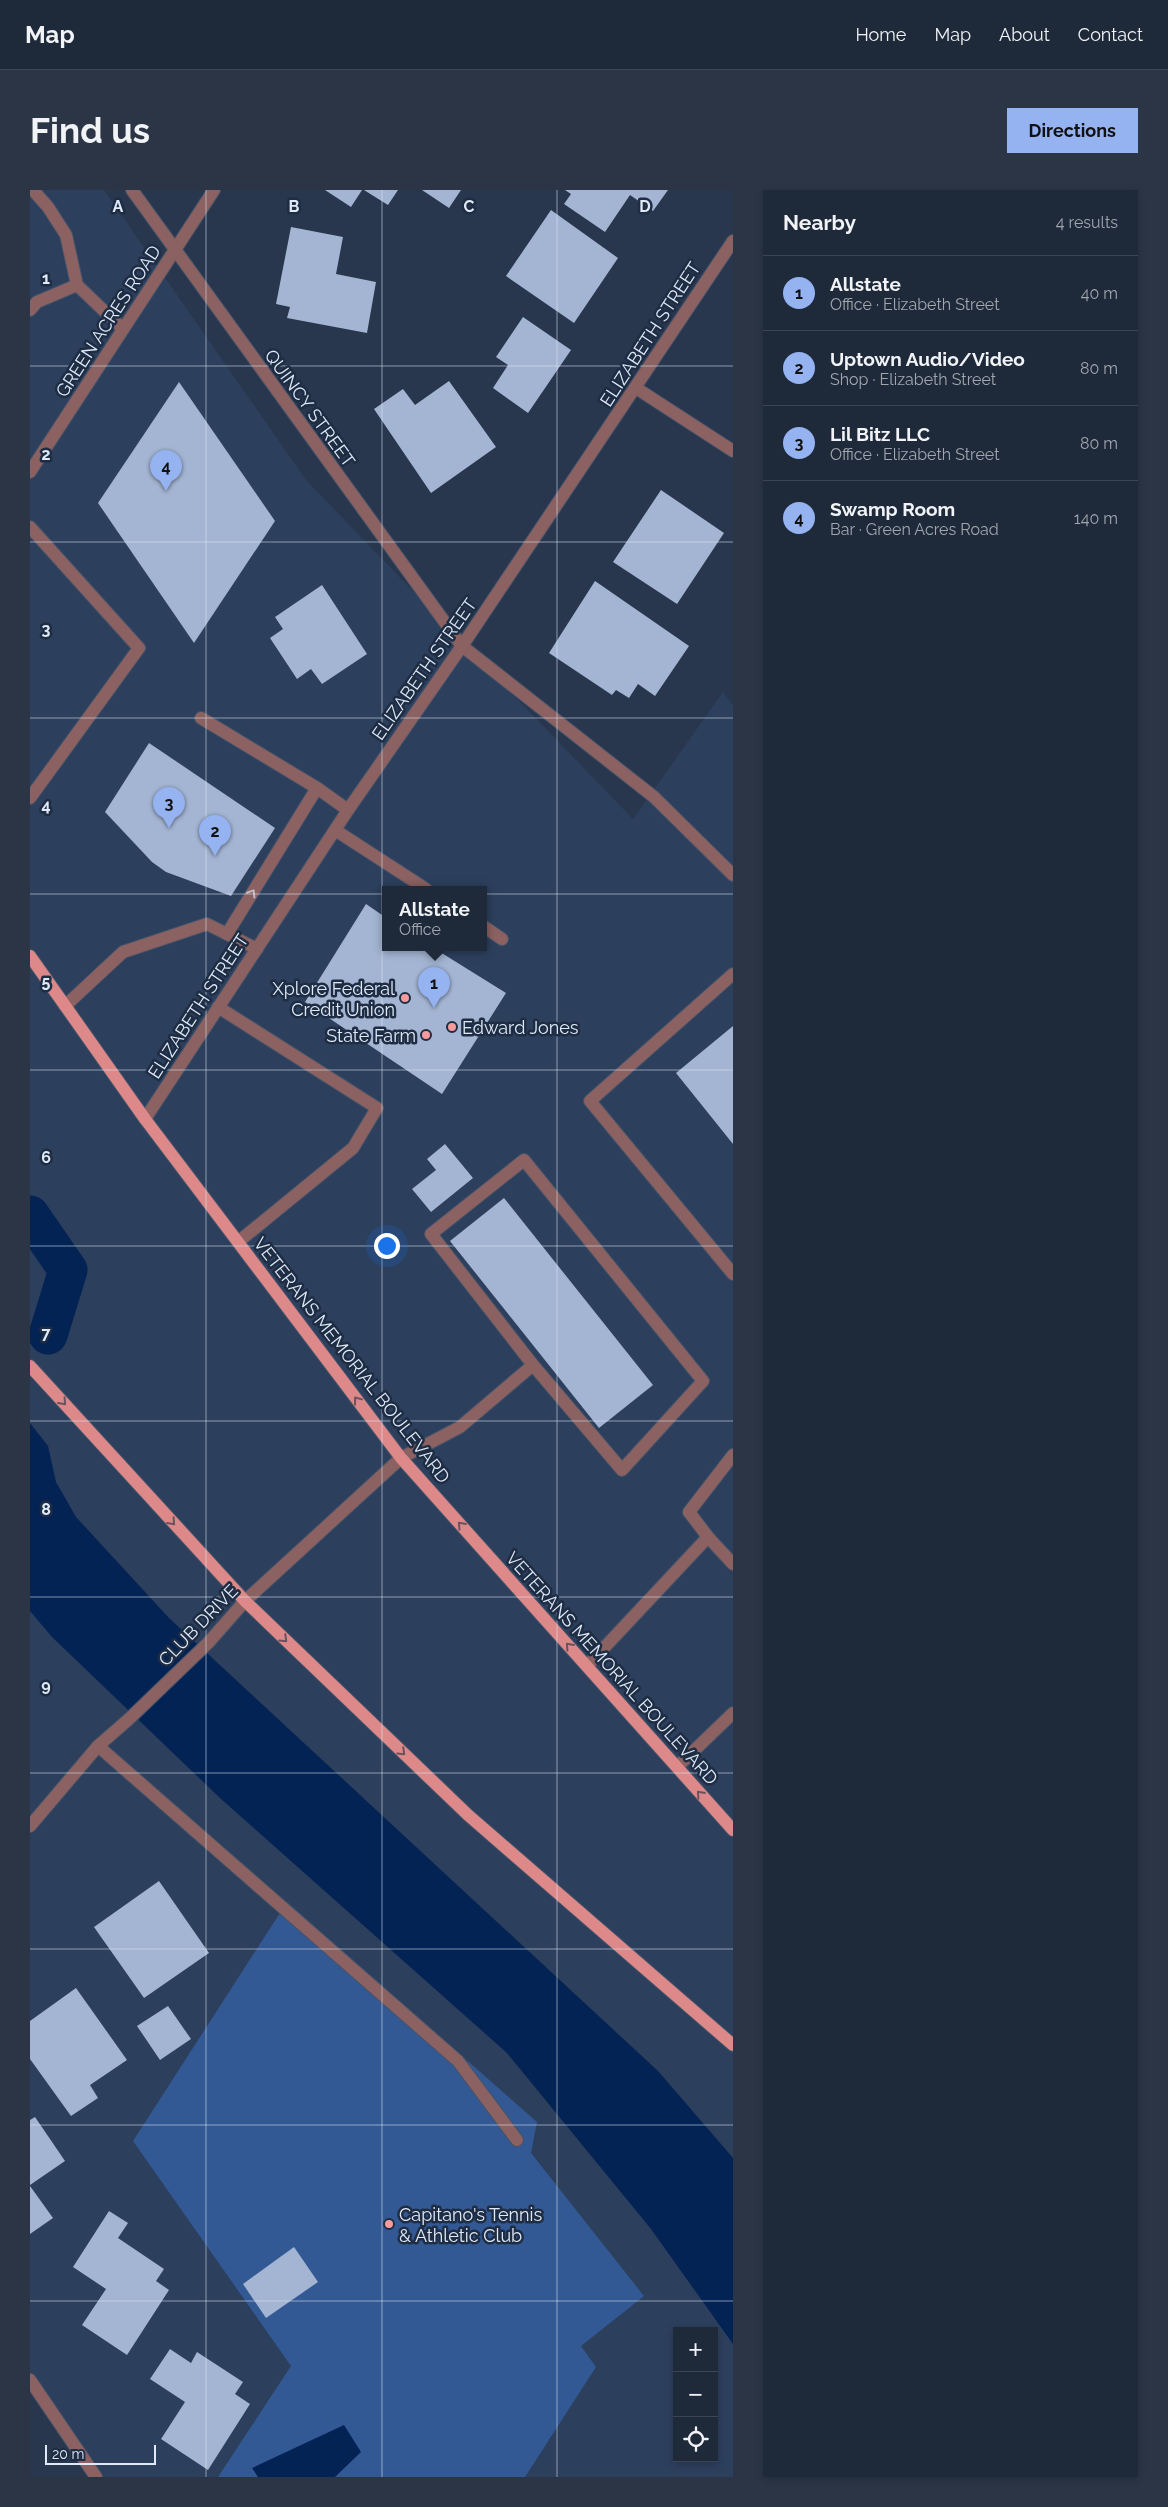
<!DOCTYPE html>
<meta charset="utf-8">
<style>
body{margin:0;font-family:Raleway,sans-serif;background:#2b3545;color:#f1f3f6}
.controls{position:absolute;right:15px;bottom:15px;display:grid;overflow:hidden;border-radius:0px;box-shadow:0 2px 8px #0003}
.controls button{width:45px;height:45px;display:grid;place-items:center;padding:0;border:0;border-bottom:1px solid #3c4554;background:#1e293a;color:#f1f3f6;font:25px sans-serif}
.scale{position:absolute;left:15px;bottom:12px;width:111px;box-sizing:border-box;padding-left:5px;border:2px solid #dfe9f8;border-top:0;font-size:14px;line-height:18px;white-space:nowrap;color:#dfe9f8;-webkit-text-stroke:4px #1e2d43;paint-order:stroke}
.you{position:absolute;left:356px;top:1055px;width:18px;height:18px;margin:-12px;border:4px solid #fff;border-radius:50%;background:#1a73e8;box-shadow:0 0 0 8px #1a73e833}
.badge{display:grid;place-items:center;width:32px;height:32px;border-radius:50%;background:#95b2f1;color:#111;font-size:16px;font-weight:700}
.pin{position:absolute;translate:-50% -41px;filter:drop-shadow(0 1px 2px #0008)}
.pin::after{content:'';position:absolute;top:26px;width:18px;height:15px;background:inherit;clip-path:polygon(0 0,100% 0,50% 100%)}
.popup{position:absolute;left:352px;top:696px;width:105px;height:65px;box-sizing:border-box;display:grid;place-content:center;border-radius:0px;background:#1e293a;filter:drop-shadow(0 1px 4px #0005);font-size:16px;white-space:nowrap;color:#a1a6af}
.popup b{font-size:19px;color:#f1f3f6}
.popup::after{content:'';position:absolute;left:50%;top:100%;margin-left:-10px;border:10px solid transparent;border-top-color:#1e293a}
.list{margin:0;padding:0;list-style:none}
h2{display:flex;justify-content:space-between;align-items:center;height:65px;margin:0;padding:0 20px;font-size:21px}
h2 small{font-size:16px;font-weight:400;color:#a1a6af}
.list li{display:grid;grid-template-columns:32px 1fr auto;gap:15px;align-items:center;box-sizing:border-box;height:75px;padding:0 20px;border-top:1px solid #3c4554}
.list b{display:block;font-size:19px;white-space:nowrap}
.list p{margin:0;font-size:16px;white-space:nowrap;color:#a1a6af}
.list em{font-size:16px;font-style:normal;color:#a1a6af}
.icon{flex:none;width:28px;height:28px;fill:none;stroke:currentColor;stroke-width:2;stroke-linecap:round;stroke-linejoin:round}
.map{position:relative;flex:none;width:703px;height:2287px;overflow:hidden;border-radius:0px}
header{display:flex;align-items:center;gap:30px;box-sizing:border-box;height:70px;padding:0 25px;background:#1e293a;border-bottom:1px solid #3c4554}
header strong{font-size:24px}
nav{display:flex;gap:28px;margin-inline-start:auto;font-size:18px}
.intro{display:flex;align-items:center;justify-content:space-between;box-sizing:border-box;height:120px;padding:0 30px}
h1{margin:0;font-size:35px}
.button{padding:12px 22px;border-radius:0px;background:#95b2f1;color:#111;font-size:18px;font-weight:700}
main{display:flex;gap:30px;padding:0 30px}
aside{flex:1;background:#1e293a;border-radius:0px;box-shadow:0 2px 8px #0003}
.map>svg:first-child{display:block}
.built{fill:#2c3f5c;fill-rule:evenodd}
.green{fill:#335994}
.water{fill:#032355}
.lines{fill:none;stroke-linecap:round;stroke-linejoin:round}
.canal{stroke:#032355;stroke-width:39}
.building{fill:#a3b5d2}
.service-casing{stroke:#455369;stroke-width:14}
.minor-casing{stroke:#455369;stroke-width:14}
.primary-casing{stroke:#455369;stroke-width:14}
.service{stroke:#8b6161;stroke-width:12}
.minor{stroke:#8b6161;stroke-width:12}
.primary{stroke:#de8989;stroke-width:12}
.oneway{stroke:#c2b9c3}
.oneway2{stroke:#6b525f}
.grid{fill:none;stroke:#dfe9f8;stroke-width:1;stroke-opacity:0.55}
.poi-dot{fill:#f59b9b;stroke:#1e2d43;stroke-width:2}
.labels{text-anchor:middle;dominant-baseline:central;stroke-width:5;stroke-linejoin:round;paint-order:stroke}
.street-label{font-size:18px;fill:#dfe9f8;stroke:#1e2d43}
.poi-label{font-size:18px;fill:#dfe9f8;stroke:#1e2d43;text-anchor:end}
.grid-label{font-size:16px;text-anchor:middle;font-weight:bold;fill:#dfe9f8;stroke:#1e2d43;stroke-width:5;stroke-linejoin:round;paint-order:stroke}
</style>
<header>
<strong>Map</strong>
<nav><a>Home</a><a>Map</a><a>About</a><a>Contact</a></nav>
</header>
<div class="intro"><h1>Find us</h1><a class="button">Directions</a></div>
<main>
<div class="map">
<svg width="703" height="2287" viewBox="0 0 703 2287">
<rect width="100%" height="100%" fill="#28374e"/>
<!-- built -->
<path class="built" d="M0,0H74L276,290L603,629L693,502L703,515V2287H70L0,2186ZM355,699H453V757H355ZM647,2141H684V2268H647Z"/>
<!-- green -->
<polygon class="green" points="257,1712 507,1932 501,1963 614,2106 551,2156 566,2177 495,2287 188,2287 261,2176 103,1951"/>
<!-- water -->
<g class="water">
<polygon points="0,1233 18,1256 26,1292 46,1327 139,1428 628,1881 703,1968 703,2154 621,2039 477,1863 190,1608 22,1447 0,1421"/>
<polygon points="314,2235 331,2262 305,2287 228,2287 222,2278"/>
</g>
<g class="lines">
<!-- canal -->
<polyline class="canal" points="0,1025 38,1080 18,1145"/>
</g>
<!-- building -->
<g class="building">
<polygon points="295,0 332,0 321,17"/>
<polygon points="334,0 368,0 358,15"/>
<polygon points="392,0 431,0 419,18"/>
<polygon points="535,0 638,0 623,21 600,5 575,42 534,14 541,4"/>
<polygon points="521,20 588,68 544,133 476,86"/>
<polygon points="261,37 313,47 306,84 346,92 337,143 257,128 260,117 246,114"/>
<polygon points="493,127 541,160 498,223 463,198 478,175 466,167"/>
<polygon points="419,191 466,257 401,303 344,219 373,199 385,215"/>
<polygon points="149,192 245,331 164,453 68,313"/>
<polygon points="631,300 694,343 647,414 583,372"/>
<polygon points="565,391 659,456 625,506 608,494 599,508 586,500 582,505 519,463"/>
<polygon points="292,395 337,464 292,494 281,479 267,489 240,448 253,439 245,427"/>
<polygon points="119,553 245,638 201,706 136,682 122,672 75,622"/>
<polygon points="336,714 355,727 355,757 402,757 476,803 412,904 275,812"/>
<polygon points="703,836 703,954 646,883"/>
<polygon points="415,954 443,988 401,1022 382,999 406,980 397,969"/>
<polygon points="474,1008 623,1195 569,1238 420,1051"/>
<polygon points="129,1691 179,1763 114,1808 64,1737"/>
<polygon points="46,1798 97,1870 60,1895 68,1908 41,1926 0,1869 0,1831"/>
<polygon points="138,1816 161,1849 130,1870 107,1836"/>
<polygon points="5,1927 35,1971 0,1995 0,1930"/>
<polygon points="0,1996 23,2028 0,2044"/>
<polygon points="79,2021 98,2033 88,2048 134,2079 126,2091 139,2100 97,2165 52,2135 76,2099 43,2077"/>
<polygon points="264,2057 288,2092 236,2128 213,2094"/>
<polygon points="140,2159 161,2173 167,2162 213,2192 205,2204 220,2214 178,2280 131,2249 155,2212 120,2189"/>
</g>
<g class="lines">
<defs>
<g id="service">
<polyline points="3,0 18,17 36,45 47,95 93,139"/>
<polyline points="0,120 7,112 47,95"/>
<polyline points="0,337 109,458 0,608"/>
<polyline points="432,456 624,607 703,685"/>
<polyline points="171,528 287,598 318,620"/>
<polyline points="305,640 396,699"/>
<polyline points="453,736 472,749"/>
<polyline points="197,744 287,598"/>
<polyline points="703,784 560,911 703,1084"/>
<polyline points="35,816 93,762 177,734 227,759"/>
<polyline points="188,817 347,918 323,958 208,1052"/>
<polyline points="371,1268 430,1237 503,1175 592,1280 673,1191 494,970 401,1044 503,1175"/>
<polyline points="678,1347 703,1374"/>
<polyline points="557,1476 678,1347 659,1322 703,1265"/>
<polyline points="68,1556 428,1871 487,1950"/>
<polyline points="647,1577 703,1523"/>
</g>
<g id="minor">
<polyline points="102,0 432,456"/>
<polyline points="606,198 703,261"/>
<polyline points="0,282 184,0"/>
<polyline points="115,929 318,620 432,456 703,51"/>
<polyline points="0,1636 68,1556 99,1529 178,1453 215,1411 371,1268"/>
<polyline points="0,2190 66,2287"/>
</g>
<g id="primary">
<polyline points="0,766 115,929 371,1268 703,1640"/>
<polyline points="0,1176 215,1411 438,1625 703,1855"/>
</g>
</defs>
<!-- service casing -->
<use href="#service" class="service-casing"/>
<!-- minor casing -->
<use href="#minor" class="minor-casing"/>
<!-- primary casing -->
<use href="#primary" class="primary-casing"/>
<!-- service -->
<use href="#service" class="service"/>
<!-- minor -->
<use href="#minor" class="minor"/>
<!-- primary -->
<use href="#primary" class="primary"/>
</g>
<!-- one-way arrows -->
<defs><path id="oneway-chevron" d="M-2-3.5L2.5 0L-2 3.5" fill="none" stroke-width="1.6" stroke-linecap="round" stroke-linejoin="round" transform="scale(1.25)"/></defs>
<use class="oneway" href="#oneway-chevron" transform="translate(222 703) rotate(-58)"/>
<g class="oneway2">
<use href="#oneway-chevron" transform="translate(327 1210) rotate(-127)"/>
<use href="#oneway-chevron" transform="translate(33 1212) rotate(48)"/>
<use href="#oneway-chevron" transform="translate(142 1332) rotate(48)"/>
<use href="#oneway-chevron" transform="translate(431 1335) rotate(-132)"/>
<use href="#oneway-chevron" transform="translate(254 1449) rotate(44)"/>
<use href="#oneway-chevron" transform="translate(539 1456) rotate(-132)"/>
<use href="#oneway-chevron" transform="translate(372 1562) rotate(44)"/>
<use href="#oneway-chevron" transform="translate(670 1604) rotate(-132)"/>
</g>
<!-- grid -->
<path class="grid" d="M176,0V2287M352,0V2287M527,0V2287M0,176H703M0,352H703M0,528H703M0,704H703M0,880H703M0,1056H703M0,1231H703M0,1407H703M0,1583H703M0,1759H703M0,1935H703M0,2111H703"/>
<!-- markers -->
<g class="poi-dot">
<circle cx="375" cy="808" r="5"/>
<circle cx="422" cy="837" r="5"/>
<circle cx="396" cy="845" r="5"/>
<circle cx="359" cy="2034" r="5"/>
</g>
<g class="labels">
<!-- street labels -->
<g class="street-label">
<text transform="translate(78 131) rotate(-57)">GREEN ACRES ROAD</text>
<text transform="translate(620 144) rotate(-57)">ELIZABETH STREET</text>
<text transform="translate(280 218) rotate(54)">QUINCY STREET</text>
<text transform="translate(394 479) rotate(-55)">ELIZABETH STREET</text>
<text transform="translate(168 816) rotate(-57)">ELIZABETH STREET</text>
<text transform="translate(322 1170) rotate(52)">VETERANS MEMORIAL BOULEVARD</text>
<text transform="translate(168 1435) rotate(-46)">CLUB DRIVE</text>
<text transform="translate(582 1478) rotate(48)">VETERANS MEMORIAL BOULEVARD</text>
</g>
<!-- poi labels -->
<g class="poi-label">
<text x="365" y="798">Xplore Federal<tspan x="365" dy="21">Credit Union</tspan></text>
<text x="432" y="837" text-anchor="start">Edward Jones</text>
<text x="386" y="845">State Farm</text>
<text x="369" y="2024" text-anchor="start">Capitano's Tennis<tspan x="369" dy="21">&amp; Athletic Club</tspan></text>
</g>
</g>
<g class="grid-label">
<text x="88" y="22">A</text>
<text x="264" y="22">B</text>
<text x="439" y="22">C</text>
<text x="615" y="22">D</text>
<text x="16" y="94">1</text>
<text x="16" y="270">2</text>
<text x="16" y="445">3</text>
<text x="16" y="621">4</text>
<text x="16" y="797">5</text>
<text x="16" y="973">6</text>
<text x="16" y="1149">7</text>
<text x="16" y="1325">8</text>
<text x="16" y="1501">9</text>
</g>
</svg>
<div class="controls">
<button>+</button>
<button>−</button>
<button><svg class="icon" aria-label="locate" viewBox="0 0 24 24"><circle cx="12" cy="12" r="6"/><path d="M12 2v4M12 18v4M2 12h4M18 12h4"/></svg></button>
</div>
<div class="scale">20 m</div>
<div class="you"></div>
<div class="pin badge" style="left:404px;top:818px">1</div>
<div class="popup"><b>Allstate</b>Office</div>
<div class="pin badge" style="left:185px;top:666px">2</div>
<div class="pin badge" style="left:139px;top:638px">3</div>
<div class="pin badge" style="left:136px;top:301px">4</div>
</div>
<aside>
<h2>Nearby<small>4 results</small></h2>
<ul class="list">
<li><span class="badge">1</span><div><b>Allstate</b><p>Office · Elizabeth Street</p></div><em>40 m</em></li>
<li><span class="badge">2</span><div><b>Uptown Audio/Video</b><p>Shop · Elizabeth Street</p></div><em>80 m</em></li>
<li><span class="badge">3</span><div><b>Lil Bitz LLC</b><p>Office · Elizabeth Street</p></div><em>80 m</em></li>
<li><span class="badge">4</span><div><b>Swamp Room</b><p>Bar · Green Acres Road</p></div><em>140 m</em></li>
</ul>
</aside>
</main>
